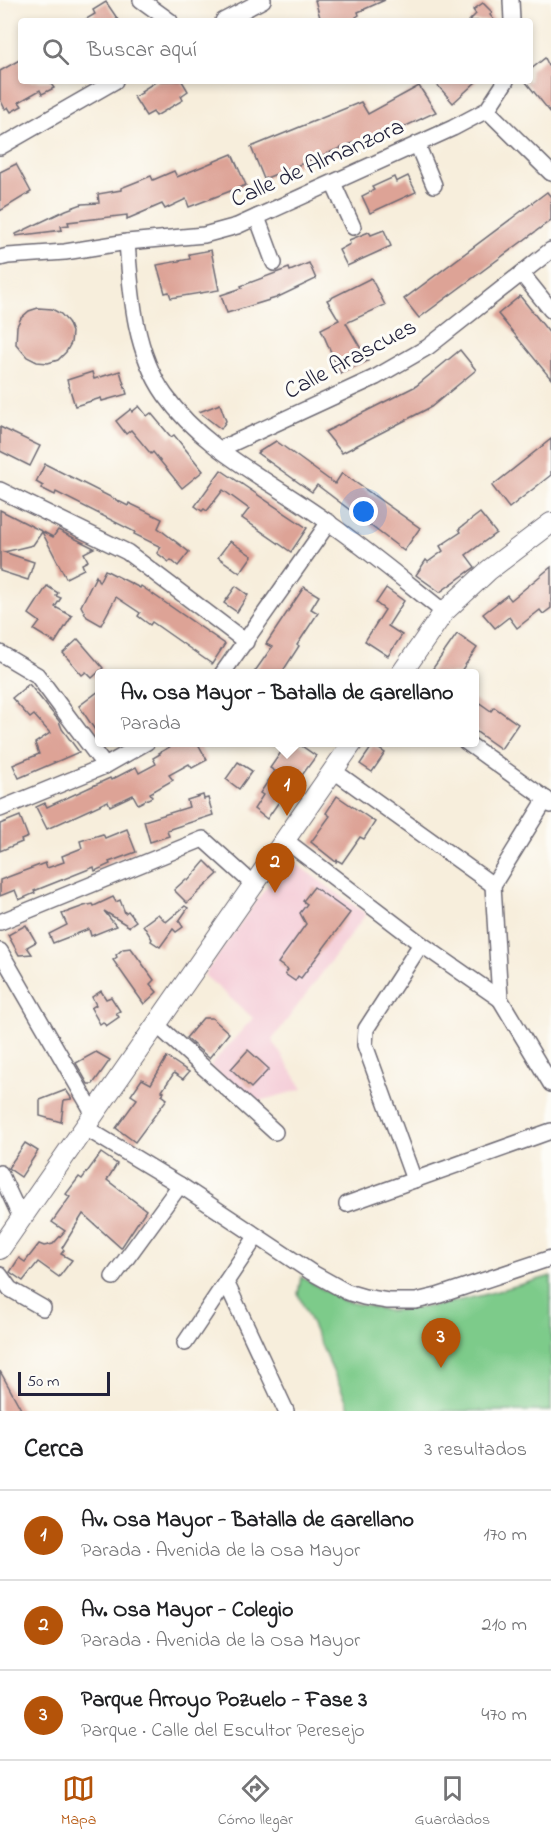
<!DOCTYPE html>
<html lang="es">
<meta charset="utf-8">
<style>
body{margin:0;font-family:"Indie Flower",sans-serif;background:#f2f2f2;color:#202124}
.scale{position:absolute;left:18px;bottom:15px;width:92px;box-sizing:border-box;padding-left:6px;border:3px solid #22223b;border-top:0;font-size:16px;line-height:21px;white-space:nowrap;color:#22223b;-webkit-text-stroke:4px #fdfcf7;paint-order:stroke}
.you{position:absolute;left:364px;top:512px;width:21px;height:21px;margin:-15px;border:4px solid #fff;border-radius:50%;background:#1a73e8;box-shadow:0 0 0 9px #1a73e833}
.badge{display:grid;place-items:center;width:39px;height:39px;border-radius:50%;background:#b45309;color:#fff;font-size:20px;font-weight:700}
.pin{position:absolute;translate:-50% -50px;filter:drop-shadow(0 2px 3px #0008)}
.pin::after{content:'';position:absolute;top:32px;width:21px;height:18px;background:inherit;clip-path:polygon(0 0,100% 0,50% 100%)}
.popup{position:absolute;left:95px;top:669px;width:384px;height:78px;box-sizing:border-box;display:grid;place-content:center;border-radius:6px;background:#fff;filter:drop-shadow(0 2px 4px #0005);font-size:20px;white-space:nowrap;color:#757577}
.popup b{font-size:22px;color:#202124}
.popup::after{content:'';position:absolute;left:50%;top:100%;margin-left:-12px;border:12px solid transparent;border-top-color:#fff}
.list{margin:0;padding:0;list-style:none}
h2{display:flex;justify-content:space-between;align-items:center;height:78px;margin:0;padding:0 24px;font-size:26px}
h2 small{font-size:20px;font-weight:400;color:#757577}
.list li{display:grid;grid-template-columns:39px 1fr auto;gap:18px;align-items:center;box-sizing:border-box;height:90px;padding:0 24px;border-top:2px solid #e0e0e0}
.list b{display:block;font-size:22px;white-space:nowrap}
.list p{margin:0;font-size:20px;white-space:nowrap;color:#757577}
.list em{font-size:20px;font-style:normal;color:#757577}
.icon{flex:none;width:33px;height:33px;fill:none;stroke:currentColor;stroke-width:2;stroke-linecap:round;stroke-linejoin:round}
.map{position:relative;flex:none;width:551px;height:1411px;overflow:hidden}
.search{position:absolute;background:#fff;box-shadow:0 3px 9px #0003;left:18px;right:18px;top:18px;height:66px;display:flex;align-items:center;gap:15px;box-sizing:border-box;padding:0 21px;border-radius:6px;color:#757577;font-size:22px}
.sheet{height:348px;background:#fff}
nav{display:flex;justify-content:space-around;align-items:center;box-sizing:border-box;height:84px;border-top:2px solid #e0e0e0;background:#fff;font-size:16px;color:#757577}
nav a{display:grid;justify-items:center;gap:3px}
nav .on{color:#b45309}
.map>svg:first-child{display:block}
.built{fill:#f5cfd9}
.green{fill:#7dcb8a;stroke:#507662;stroke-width:1.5}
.building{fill:#dda396}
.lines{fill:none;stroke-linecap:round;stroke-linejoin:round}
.minor-casing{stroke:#6d6973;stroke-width:18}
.major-casing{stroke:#6d6973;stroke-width:22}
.minor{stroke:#fff;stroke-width:15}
.major{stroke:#fff;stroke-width:20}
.labels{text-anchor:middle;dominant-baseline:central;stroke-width:6;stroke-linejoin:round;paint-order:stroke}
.street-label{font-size:24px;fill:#22223b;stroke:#fdfcf7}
</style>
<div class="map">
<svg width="551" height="1411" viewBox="0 0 551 1411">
<rect width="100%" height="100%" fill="#fdfcf7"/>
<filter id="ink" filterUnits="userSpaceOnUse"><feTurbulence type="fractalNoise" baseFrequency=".0167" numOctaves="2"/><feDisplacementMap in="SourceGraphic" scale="12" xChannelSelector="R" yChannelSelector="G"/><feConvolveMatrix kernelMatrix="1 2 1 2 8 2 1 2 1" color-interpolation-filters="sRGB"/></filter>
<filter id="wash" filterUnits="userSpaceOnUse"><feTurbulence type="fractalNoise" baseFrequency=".008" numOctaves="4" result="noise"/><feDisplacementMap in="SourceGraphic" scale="24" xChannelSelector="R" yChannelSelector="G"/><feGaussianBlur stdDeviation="1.35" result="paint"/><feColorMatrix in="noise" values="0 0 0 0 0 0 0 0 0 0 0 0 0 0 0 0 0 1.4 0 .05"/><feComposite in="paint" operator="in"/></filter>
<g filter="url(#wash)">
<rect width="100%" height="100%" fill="#f7eedc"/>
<!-- built -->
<polygon class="built" points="292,861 366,914 272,1040 303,1089 252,1103 210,1066 253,1018 204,975 284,862"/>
<!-- green -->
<polygon class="green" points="551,1276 551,1411 351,1411 298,1294 301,1277 344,1301 389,1311 434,1306 483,1295"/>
<g id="blocks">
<!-- building -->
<g class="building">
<polygon points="315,0 385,0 358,12 359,15 356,17 357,21 321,21"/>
<polygon points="106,2 119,21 83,21 95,14 93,10"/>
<polygon points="483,3 492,12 490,15 495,21 469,21 476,14 473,10"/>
<polygon points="545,58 551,70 551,113 525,81 530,81 530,70"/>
<polygon points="21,59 21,81 56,81 51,84 54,88 42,94 40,90 19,102 22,106 11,112 8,107 5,109 0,99 0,71"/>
<polygon points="157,81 182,81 188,91 181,96 183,100 156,116 153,112 146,116 134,97 142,93 141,91"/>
<polygon points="434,81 477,81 453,103"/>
<polygon points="419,86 436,112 393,132 390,128 264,179 251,147 361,102 368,114"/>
<polygon points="232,154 246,185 189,207 186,199 165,209 162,204 127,219 127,215 68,222 69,225 61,226 62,230 16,236 16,234 66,210 82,204 99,203 98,194 121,190 121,188 151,176 153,180 174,171 177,177"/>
<polygon points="16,164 31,192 0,211 0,172"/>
<polygon points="408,176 416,192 370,213 362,196 374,190 372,187 394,177 396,182"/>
<polygon points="547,192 551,197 551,220 419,318 404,299"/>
<polygon points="384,230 391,246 347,266 339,250 350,244 349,240 369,232 371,235"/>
<polygon points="211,250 219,290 171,298 169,292 165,293 157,265 190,259 189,254"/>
<polygon points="309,263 316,279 276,298 227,313 221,295 242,288 241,286 289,268 290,271"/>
<polygon points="371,278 385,305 346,323 368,361 340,373 321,329 339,320 327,300"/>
<polygon points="520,296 551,335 551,379 498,314"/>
<polygon points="38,308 52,309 61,314 68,322 72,332 71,343 66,352 58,360 48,363 37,362 27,357 16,344 17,326 21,318 29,311"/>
<polygon points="460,350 476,370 431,407 342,453 325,432 416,386"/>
<polygon points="120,371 127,394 102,401 101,398 75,406 67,380 92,372 94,379"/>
<polygon points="220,404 226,421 221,429 199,412"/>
<polygon points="139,406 147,416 151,413 171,437 174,435 203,471 182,488 153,452 151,454 131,430 126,434 116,421 131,409 132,412"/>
<polygon points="0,427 40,446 30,466 0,451"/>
<polygon points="551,439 551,475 509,508 492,486"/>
<polygon points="276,441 335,484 342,473 420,528 404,551 317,485 312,492 257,453"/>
<polygon points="45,464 128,506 129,503 162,519 158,528 189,552 178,566 171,560 169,562 157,553 161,547 134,534 135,532 56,492 55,495 41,488 43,486 36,482"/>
<polygon points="221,470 307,528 291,552 242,518 249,509 223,490 207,511 204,509 202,511 195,506"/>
<polygon points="0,510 53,537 58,530 94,548 84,553 88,561 82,564 84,569 66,578 42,532 33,545 4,552 34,562 28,580 0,571"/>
<polygon points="480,513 496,533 466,555 475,567 440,592 416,575 426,560 428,562 443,551 440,546 461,532 459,529"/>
<polygon points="230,541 252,556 240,573 218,557"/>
<polygon points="551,567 551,608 543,614 540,610 517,628 509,617 495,628 483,614 507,595 511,600"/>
<polygon points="105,570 140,588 141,586 225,644 212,664 152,622 150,625 138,616 140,613 116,597 101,625 87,617 81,606 96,576 99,582"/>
<polygon points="47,586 58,593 56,596 61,598 55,607 72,616 55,643 34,630 40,622 29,614"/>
<polygon points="236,586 248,595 237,612 224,603"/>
<polygon points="304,587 319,596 311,609 318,613 297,645 299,646 281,674 253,674 272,647 266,644"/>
<polygon points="386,588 404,601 388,626 402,635 388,656 365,641 385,610 376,603"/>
<polygon points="457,634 477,648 459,674 429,674"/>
<polygon points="78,639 103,668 92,678 86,672 82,675 63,653"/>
<polygon points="29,684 59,721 62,729 79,752 19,778 13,765 39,754 35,743 50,733 34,715 30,718 12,698"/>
<polygon points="99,691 99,736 79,706"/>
<polygon points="474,699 491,711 494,707 518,724 501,749 474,730"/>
<polygon points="178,742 197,742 207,760 192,768 189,764 169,775 173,780 150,793 152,797 138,804 133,795 110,806 108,801 47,829 36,807 45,803 47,807 110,778 111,780 136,767 139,773 156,764 153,758 160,754 159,753"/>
<polygon points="288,742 296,742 316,756 295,785 292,783 267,819 254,809 263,795 260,793 275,771 270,768"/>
<polygon points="373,745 385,753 372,772 360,764"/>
<polygon points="238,762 252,771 239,789 226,779"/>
<polygon points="203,795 204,799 208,798 213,815 167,830 169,836 150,842 144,821 189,807 187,800"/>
<polygon points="337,796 375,822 364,839 360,837 342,863 337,860 336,862 311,842 330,816 326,813"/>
<polygon points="20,816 28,837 21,840 22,842 0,851 0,824"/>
<polygon points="127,829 136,852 109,862 110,864 95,871 94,867 34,891 35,893 19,900 15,890 0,896 0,880 45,863 47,868 64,862 62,856 82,848 80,841 103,834 105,838"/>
<polygon points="205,861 218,874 187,903 174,890 186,879 188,881"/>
<polygon points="314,887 350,913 301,978 298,976 295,981 285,974 288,970 278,963 306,924 300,913 307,904 303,901"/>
<polygon points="113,897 116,902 120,900 125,913 128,911 136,921 129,926 130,927 104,911 116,926 91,936 89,929 53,943 49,934 67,925 62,914 84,906 93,904 94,906"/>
<polygon points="185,906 188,908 179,921 183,927 176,932 173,929 160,947 151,941 152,939 143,925 158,914 166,922"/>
<polygon points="26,925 36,942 27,947 32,954 19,955 8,935"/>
<polygon points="131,948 154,980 150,984 157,992 144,1004 113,960 117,957 116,955 123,949"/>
<polygon points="101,991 106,999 111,997 120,1011 116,1013 119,1017 106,1026 103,1022 100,1024 91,1008 96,1005 92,997"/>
<polygon points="203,1018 212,1018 229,1033 209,1058 186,1038"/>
<polygon points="248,1050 269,1069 251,1088 231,1069"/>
<polygon points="96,1052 110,1060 93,1084 88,1084 76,1063"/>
<polygon points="167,1057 189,1072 183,1079 174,1073 162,1091 164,1092 162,1095 167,1099 135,1142 116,1128 137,1099 131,1095 142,1079 151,1084"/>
<polygon points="66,1090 72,1099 64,1100 61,1122 40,1116 40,1100"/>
<polygon points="25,1143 38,1151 21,1177 8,1168"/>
<polygon points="101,1153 117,1164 107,1180 146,1210 121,1248 83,1214 62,1248 64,1250 61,1254 72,1260 59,1277 38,1262 23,1281 10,1272 19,1258 25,1262 39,1244 44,1246 53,1244 65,1231 52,1222 70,1197 66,1194 79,1177 82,1179"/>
<polygon points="0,1371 22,1411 0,1411"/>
</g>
</g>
</g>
<g filter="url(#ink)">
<use href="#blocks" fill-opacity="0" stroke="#6d6973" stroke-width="1.5"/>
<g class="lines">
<defs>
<g id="minor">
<polyline points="141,0 170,21"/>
<polyline points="511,0 512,21"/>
<polyline points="223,21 263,0"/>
<polyline points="487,110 551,173"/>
<polyline points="417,144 434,185"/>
<polyline points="0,147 115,81"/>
<polyline points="333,183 353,227"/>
<polyline points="257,217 274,263"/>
<path d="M127,242C131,294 134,351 165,395C205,452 274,482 329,523C369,551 406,582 444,612"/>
<polyline points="0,258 8,256 65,252 127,242 204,235 237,226 453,128 487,110 506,81"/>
<polyline points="522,274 551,310"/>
<polyline points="220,449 376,377 428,347 551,250"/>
<polyline points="0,490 127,552 246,642"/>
<polyline points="0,653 37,675 105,766"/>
<polyline points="222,674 329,522"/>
<polyline points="466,742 546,799 551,805"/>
<polyline points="334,771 493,885"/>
<polyline points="546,799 493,885 500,999 551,1084"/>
<polyline points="0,809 105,766 147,742"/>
<polyline points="285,840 421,944 500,999"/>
<polyline points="0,922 203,839 254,885"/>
<polyline points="0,951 94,1114"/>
<polyline points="157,1025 275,1132"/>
<polyline points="84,1127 180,1185 311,1272 347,1292 364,1297 388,1301 416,1301 437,1296 551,1258"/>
<polyline points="0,1173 21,1218"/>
<polyline points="414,1180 365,1045 366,1029 421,944"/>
<polyline points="347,1204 551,1131"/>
<polyline points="0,1275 10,1289 43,1308"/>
<polyline points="113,1277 180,1185"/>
<polyline points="226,1282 286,1411"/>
<polyline points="185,1343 256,1237"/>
</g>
<g id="major">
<polyline points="401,674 444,612 489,570 551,523"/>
<polyline points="0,1249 353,742"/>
</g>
</defs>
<!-- minor casing -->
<use href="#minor" class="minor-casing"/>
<!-- major casing -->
<use href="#major" class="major-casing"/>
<!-- minor -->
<use href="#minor" class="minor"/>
<!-- major -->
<use href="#major" class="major"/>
</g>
</g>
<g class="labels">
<!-- street labels -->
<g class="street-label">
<text transform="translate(318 164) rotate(-24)">Calle de Almanzora</text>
<text transform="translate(351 360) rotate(-28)">Calle Arascues</text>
</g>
</g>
</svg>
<div class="scale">50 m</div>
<div class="you"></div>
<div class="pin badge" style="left:287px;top:816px">1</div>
<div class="popup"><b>Av. Osa Mayor - Batalla de Garellano</b>Parada</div>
<div class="pin badge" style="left:275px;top:893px">2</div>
<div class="pin badge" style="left:441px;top:1368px">3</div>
<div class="search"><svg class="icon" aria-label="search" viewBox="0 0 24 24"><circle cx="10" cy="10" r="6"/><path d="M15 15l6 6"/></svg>Buscar aquí</div>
</div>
<section class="sheet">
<h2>Cerca<small>3 resultados</small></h2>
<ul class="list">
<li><span class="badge">1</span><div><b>Av. Osa Mayor - Batalla de Garellano</b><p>Parada · Avenida de la Osa Mayor</p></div><em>170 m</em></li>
<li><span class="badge">2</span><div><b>Av. Osa Mayor - Colegio</b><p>Parada · Avenida de la Osa Mayor</p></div><em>210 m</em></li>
<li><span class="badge">3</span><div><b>Parque Arroyo Pozuelo - Fase 3</b><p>Parque · Calle del Escultor Peresejo</p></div><em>470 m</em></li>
</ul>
</section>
<nav>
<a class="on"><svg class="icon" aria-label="map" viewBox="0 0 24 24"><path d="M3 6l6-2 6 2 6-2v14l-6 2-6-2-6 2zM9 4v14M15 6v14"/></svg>Mapa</a>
<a><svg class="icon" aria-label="directions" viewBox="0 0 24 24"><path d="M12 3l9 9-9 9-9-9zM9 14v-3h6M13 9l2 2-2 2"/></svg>Cómo llegar</a>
<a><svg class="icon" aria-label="saved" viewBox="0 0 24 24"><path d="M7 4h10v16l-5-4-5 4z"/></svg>Guardados</a>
</nav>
